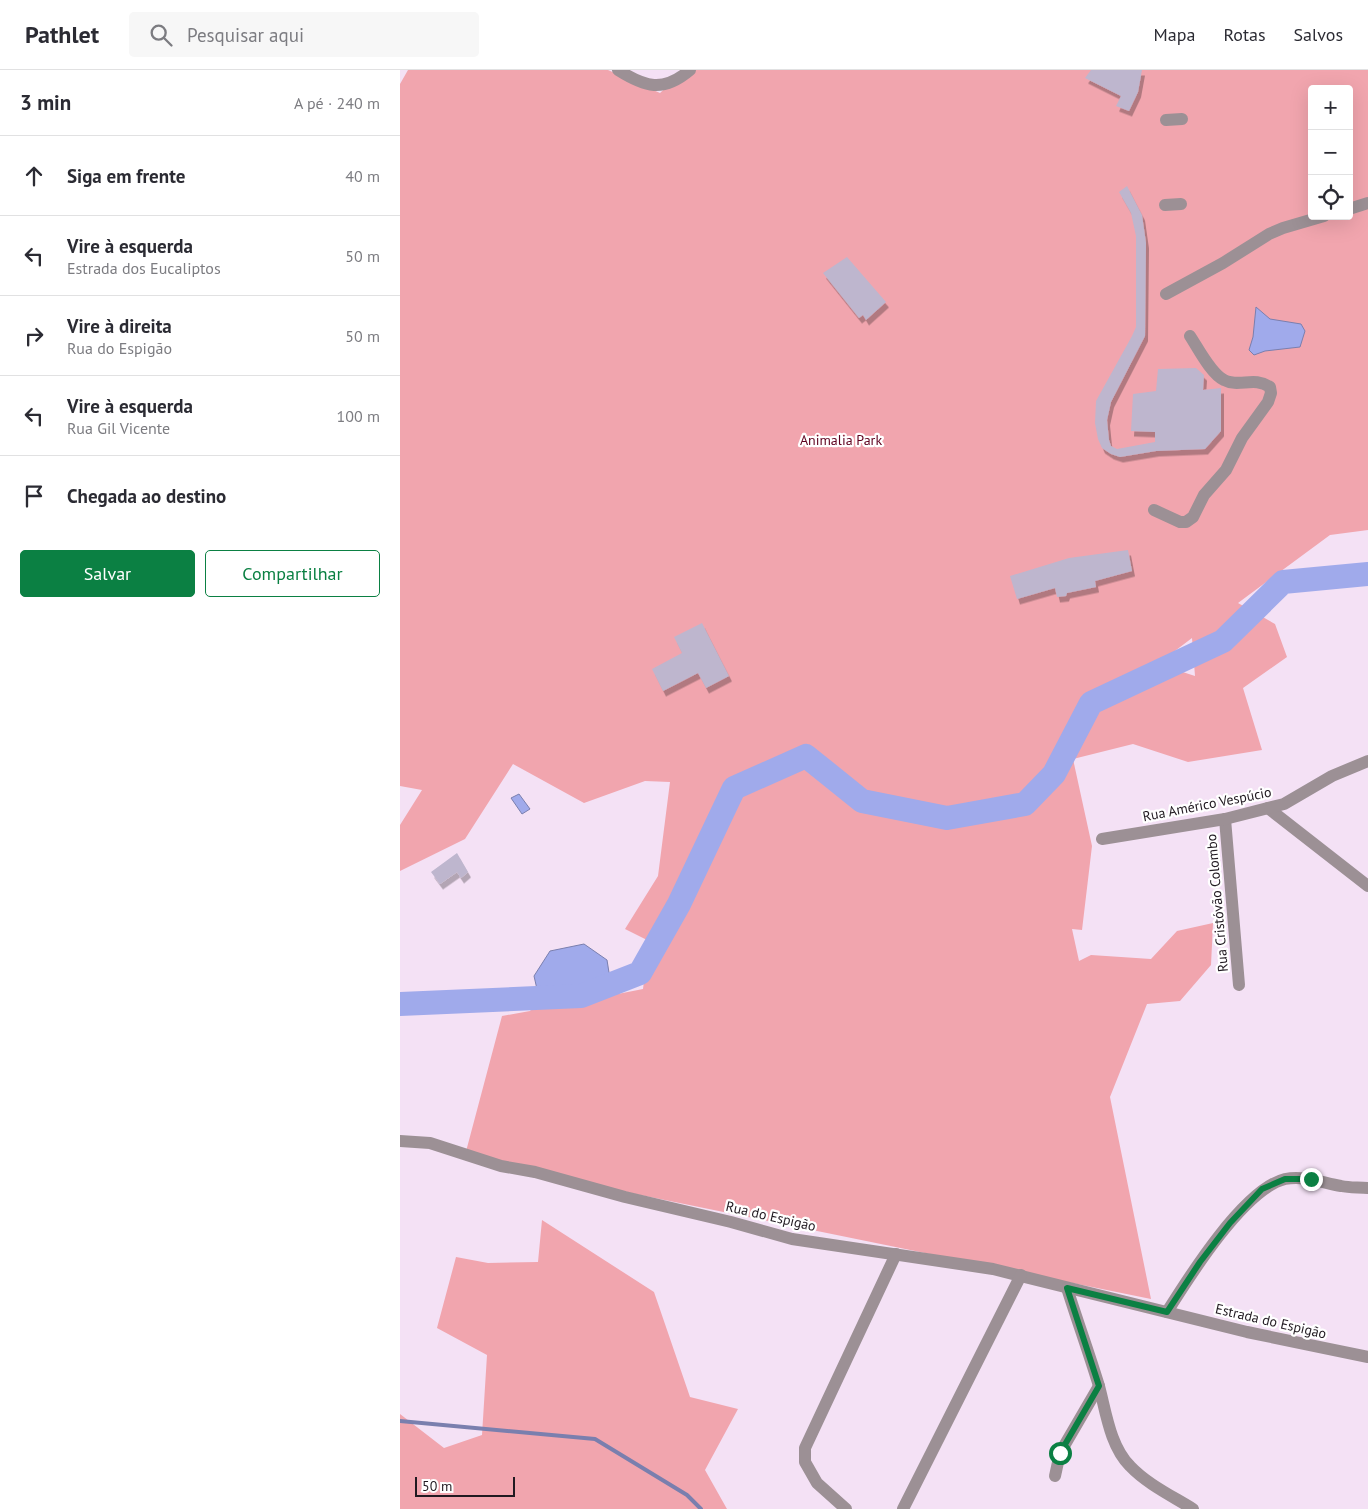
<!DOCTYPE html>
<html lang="pt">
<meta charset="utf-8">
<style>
body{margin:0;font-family:"PT Sans",sans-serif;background:#f7f7f7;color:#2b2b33}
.controls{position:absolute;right:15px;top:15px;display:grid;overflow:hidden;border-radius:5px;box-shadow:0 5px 20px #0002}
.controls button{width:45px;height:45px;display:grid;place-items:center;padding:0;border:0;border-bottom:1px solid #e1e1e2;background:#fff;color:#2b2b33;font:25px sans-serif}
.scale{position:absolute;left:15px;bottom:12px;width:100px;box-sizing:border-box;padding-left:5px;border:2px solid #211a21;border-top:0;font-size:14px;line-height:18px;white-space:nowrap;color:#211a21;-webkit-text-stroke:4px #fff;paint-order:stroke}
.stop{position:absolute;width:15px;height:15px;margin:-11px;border:4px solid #0b8043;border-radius:50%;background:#fff}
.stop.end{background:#0b8043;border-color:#fff;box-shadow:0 1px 5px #0008}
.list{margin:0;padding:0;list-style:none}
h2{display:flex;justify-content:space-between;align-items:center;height:65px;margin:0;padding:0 20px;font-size:21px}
h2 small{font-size:16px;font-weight:400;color:#7c7c81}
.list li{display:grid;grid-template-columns:32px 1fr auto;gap:15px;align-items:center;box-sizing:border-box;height:80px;padding:0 20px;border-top:1px solid #e1e1e2}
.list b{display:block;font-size:19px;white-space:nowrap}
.list p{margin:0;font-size:16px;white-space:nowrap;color:#7c7c81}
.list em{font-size:16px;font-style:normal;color:#7c7c81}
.actions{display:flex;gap:10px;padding:15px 20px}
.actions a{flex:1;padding:11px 0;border:1px solid #0b8043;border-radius:5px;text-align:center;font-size:18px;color:#0b8043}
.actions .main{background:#0b8043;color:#fff}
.icon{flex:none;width:28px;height:28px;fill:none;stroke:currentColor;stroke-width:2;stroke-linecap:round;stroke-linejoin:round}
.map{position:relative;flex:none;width:968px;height:1439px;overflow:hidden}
header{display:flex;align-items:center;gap:30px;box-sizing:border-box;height:70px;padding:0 25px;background:#fff;border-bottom:1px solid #e1e1e2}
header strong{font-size:24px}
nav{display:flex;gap:28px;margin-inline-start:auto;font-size:18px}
.search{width:350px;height:45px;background:#f7f7f7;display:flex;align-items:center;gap:12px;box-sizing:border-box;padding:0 18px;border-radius:5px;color:#7c7c81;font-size:19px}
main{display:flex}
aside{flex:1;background:#fff}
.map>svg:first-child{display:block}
.green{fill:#f1a5ae;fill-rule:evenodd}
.water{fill:#a0aaeb;stroke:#7a7fae}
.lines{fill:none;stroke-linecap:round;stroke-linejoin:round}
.stream{stroke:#7a7fae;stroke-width:4}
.river{stroke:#a0aaeb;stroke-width:24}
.building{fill:#beb6ce;filter:url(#shadow)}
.minor{stroke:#9c9095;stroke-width:12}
.route{stroke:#0b8043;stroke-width:6}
.labels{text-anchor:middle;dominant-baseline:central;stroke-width:4.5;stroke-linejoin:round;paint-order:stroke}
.park-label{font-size:14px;fill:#5e001e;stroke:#fff}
.street-label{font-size:14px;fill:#211a21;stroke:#fff}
</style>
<header>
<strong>Pathlet</strong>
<div class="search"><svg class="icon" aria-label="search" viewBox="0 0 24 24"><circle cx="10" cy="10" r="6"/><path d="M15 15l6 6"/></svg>Pesquisar aqui</div>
<nav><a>Mapa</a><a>Rotas</a><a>Salvos</a></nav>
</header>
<main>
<aside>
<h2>3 min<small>A pé · 240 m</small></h2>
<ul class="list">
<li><svg class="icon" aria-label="ahead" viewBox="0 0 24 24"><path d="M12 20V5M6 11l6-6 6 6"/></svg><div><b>Siga em frente</b></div><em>40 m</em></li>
<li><svg class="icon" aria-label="left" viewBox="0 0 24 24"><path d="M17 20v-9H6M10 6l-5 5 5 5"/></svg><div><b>Vire à esquerda</b><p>Estrada dos Eucaliptos</p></div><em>50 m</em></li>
<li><svg class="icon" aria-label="right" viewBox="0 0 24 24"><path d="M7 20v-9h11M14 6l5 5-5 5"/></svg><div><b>Vire à direita</b><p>Rua do Espigão</p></div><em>50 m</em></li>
<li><svg class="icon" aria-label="left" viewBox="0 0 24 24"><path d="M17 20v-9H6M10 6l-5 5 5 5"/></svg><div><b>Vire à esquerda</b><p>Rua Gil Vicente</p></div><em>100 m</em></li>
<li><svg class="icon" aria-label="arrive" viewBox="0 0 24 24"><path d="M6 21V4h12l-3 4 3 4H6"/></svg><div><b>Chegada ao destino</b></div></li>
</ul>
<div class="actions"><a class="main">Salvar</a><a>Compartilhar</a></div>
</aside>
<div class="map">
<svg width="968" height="1439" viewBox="0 0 968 1439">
<defs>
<filter id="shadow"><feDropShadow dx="3" dy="5.5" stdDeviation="0" flood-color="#0004"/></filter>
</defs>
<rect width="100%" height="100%" fill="#f4e1f5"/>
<!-- green -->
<g class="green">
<path d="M8,0H208L260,23L285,0H968V460L930,465L838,533L875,554L887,587L843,618L862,680L788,692L733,674L673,689L692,776L682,860L672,859L679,891L691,885L751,889L777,861L813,853L811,895L780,931L747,934L710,1027L751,1229L64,1089L102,946L130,941L139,930L167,934L243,919L249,871L225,859L258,806L270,712L245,711L184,733L113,694L65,769L0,801V755L22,720L0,716V14ZM912,19H949V146H912ZM792,568L795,606L758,594L759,593Z"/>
<polygon points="142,1150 254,1222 290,1327 338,1339 305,1400 327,1439 0,1439 0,1344 44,1378 82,1365 87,1285 37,1258 56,1187 88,1193 138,1192"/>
</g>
<!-- water -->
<g class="water">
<polygon points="856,237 870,249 901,254 905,261 900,277 865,281 854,285 849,280 853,267"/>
<polygon points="119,724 130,739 122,744 111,728"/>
<polygon points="184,874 207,890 211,915 181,926 139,928 134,906 150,881"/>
</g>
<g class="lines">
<!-- stream -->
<polyline class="stream" points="0,1351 195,1369 287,1425 301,1439"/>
<!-- river -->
<polyline class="river" points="0,934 181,926 240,903 279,834 334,718 406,686 462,731 547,748 625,734 654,704 691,633 823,571 883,512 968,504"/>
</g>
<!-- building -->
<g class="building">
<polygon points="691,0 742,0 738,22 729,41 716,36 721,26 685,8"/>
<polygon points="727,116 742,145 746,173 745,266 711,332 707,350 709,370 711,376 717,379 755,372 755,362 731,361 733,324 756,321 758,299 796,298 804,305 803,320 821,318 821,361 805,379 756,381 720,387 711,384 702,378 698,369 695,353 696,331 732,266 736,257 736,166 731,143 719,122"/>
<polygon points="447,187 486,232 466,250 463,245 459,248 423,203"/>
<polygon points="728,480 732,501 695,511 696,517 667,523 666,526 657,527 655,518 617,529 610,506 669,488"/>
<polygon points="302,553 329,606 306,618 298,603 263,621 252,599 282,583 274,567"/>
<polygon points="57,783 68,802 61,808 57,802 40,814 31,802"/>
</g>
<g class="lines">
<!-- minor -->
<g class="minor">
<path d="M218,0C245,17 263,23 290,0"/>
<polyline points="766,50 782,49"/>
<polyline points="765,135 781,134"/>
<polyline points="949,139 968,133"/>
<polyline points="766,224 823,193 869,164 883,158 924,146"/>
<path d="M754,440L780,452H786L793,447L804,425L826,400L842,368L868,332L871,323L870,317C854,306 839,318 824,310C811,304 798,278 790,266"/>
<polyline points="868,738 968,816"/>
<polyline points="825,749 839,915"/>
<polyline points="702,769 825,749 884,734 932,706 968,691"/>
<polyline points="0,1071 30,1073 101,1096 135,1102 225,1127 331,1152 392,1169 593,1199 847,1262 968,1287"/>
<path d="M667,1218C677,1250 689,1283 699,1316C706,1342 710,1376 730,1396C747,1414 772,1426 793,1439"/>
<path d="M767,1242C789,1207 844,1119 885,1109C904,1105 923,1113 941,1116C950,1118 959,1117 968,1118"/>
<polyline points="655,1406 660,1383 699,1316"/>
<polyline points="446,1439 417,1413 405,1392 405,1378 496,1184"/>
<polyline points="503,1439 621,1205"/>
</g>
</g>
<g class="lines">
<!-- route -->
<polyline class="route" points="660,1383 699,1316 667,1218 767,1242 800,1192 830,1153 862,1119 885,1109 911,1109"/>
</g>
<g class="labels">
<!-- park labels -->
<g class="park-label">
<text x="441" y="370">Animalia Park</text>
</g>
<!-- street labels -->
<g class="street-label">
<text transform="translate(807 734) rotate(-11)">Rua Américo Vespúcio</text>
<text transform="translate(817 833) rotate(-95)">Rua Cristóvão Colombo</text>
<text transform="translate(371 1146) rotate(13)">Rua do Espigão</text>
<text transform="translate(871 1251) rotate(13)">Estrada do Espigão</text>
</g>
</g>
</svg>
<div class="controls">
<button>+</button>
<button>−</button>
<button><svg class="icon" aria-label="locate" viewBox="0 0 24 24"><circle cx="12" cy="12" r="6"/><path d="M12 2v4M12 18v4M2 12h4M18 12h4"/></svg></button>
</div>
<div class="scale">50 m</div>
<div class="stop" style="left:660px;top:1383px"></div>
<div class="stop end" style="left:911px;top:1109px"></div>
</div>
</main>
